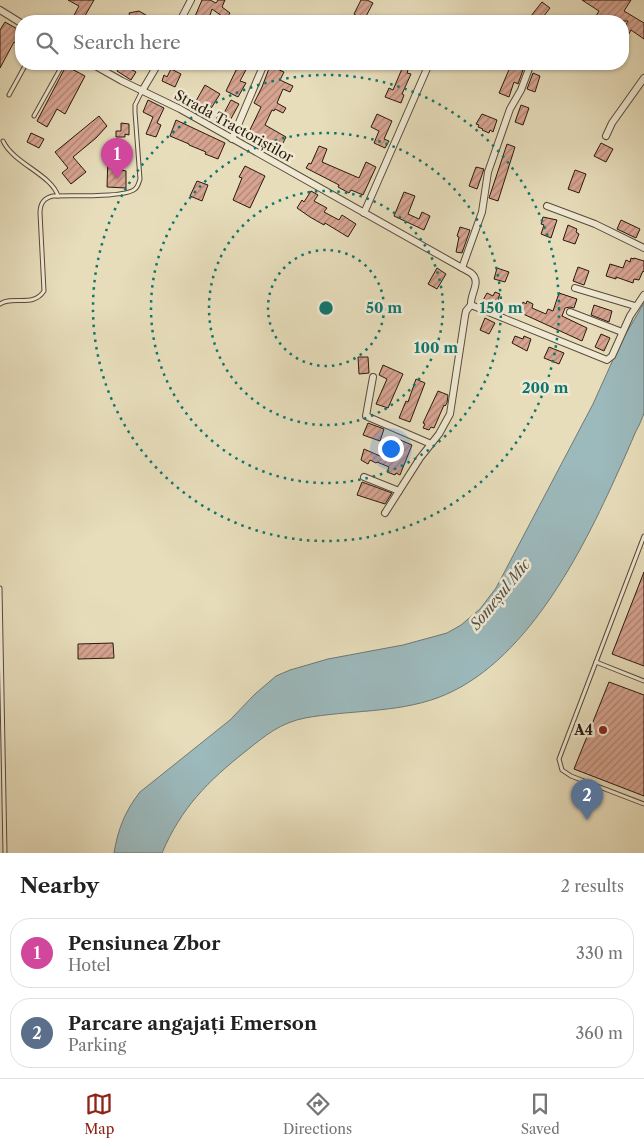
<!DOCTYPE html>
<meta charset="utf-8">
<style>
body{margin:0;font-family:"Libre Caslon Text",serif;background:#f6f6f6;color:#222}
.you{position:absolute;left:390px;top:448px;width:18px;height:18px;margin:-12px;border:4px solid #fff;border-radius:50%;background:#1a73e8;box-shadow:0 0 0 8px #1a73e833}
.badge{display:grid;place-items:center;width:32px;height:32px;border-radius:50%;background:#8f2418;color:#fff;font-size:16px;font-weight:700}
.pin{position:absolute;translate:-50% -41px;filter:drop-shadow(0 1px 2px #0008)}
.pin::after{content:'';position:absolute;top:26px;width:18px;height:15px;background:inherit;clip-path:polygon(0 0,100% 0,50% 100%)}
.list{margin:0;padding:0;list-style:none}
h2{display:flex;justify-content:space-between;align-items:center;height:65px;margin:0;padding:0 20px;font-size:21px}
h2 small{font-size:16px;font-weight:400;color:#767676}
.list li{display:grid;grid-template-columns:32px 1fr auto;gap:15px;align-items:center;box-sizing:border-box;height:70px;margin:0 10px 10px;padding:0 10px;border:1px solid #e0e0e0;border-radius:20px}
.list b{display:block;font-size:19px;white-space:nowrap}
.list p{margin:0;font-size:16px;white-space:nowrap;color:#767676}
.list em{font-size:16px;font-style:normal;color:#767676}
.icon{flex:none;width:28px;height:28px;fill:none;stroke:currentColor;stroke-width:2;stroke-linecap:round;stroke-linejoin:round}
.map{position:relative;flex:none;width:644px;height:853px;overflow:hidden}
.search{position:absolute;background:#fff;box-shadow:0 1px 4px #0004;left:15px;right:15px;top:15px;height:55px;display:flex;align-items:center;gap:12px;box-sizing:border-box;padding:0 18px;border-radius:20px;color:#767676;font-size:19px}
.sheet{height:225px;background:#fff}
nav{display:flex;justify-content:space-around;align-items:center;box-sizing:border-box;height:70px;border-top:1px solid #e0e0e0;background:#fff;font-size:14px;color:#767676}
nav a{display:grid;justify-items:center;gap:2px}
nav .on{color:#8f2418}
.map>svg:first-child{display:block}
.water{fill:#9cb9bc;stroke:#6e7976}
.building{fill:url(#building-hatch);stroke:#2a190e}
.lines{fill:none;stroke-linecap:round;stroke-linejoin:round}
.service-casing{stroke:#594a39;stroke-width:5}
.minor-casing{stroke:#594a39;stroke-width:8}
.service{stroke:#efe9d3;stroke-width:3}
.minor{stroke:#efe9d3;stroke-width:6}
.ring{fill:none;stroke:#0f766e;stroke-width:2.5;stroke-dasharray:2.5 5}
.poi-dot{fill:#8f2418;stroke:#efe9d3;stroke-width:2}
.labels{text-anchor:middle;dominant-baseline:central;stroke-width:5;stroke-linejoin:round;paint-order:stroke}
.street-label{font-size:14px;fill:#2a190e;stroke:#efe9d3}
.poi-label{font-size:14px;font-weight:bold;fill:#2a190e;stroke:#efe9d3;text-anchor:end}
.water-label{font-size:15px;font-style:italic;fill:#52514b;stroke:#efe9d3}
.centre{fill:#0f766e;stroke:#efe9d3;stroke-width:2.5}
.ring-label{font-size:15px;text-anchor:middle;font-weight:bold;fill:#0f766e;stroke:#efe9d3;stroke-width:5;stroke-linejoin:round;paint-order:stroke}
</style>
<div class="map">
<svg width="644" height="853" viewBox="0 0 644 853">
<defs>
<pattern id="building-hatch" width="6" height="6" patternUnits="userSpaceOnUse" patternTransform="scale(1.25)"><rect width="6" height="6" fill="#d7a491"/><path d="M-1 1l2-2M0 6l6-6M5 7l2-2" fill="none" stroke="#af8575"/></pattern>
</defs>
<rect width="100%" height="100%" fill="#e7ddbb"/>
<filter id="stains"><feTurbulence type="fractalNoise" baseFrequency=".004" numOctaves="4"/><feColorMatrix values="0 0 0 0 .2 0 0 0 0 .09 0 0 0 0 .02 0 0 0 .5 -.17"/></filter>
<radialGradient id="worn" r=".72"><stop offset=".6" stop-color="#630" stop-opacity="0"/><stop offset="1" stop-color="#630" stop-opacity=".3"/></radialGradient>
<!-- water -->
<path class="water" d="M644,303C644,329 644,355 644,380C644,390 644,403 644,413C642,419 639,426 636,431C630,445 624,459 618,472C582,552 525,666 437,698C396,713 349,710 305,718C280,723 266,735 246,751C208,781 181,808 162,853H114C118,829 125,811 140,792L230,720L255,694L276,676L290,670L328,659L403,645L447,633L461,625L480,609L496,588L593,404L621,342Z"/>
<!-- building -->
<g class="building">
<polygon points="68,0 94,0 82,21 71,21 79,6"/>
<polygon points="202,0 210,0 216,3 218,0 225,0 222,7 230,13 226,19 212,9 208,21 193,21"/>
<polygon points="361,0 367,0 373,3 364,20 354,14"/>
<polygon points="582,0 631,0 624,11 644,23 644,39 631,30 623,44 623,30 628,21 605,21 596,16 599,11"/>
<polygon points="542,2 550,8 540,21 527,21"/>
<polygon points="139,11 156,21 131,21 129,13"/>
<polygon points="5,22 21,31 21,46 14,42 0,68 0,30"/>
<polygon points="122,64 136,72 131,80 117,71"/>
<polygon points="239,64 249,64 240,81 246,83 238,97 226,91"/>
<polygon points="404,64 410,64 407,73 411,74 402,94 404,95 401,103 385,97 389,88 393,90"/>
<polygon points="511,65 523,70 518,84 514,82 509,97 499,93"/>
<polygon points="66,66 85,76 65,114 57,109 47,127 37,121"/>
<polygon points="270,66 284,72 280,80 293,86 290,92 283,89 277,103 286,108 283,113 275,109 274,111 272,110 265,125 286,137 278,153 265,147 266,144 247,136 261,107 254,103 262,87"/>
<polygon points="171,69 181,74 175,87 162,81 164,75 167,77"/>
<polygon points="533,73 540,76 535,92 527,89"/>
<polygon points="205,85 220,94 210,110 204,107 201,111 190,105 193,99 196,101"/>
<polygon points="148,100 164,108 157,123 161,125 156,137 146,134 153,117 143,112"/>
<polygon points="231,100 239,104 227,126 216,120 219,113 223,114 224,113"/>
<polygon points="521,105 529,108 523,125 515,122"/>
<polygon points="377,114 392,121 384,139 389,141 385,148 374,143 379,131 371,127"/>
<polygon points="482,114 497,120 493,132 490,130 489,133 482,130 483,129 478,127 479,125 476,124"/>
<polygon points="99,116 107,126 96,138 73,157 86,172 71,184 62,173 68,168 55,152"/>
<polygon points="176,120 225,143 218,159 205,154 206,152 189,145 189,144 170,136"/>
<polygon points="121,123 129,124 129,135 125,134 125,137 116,137 116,131 121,131"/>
<polygon points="31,133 44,139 39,148 27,142"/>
<polygon points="601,143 613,149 606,162 594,156"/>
<polygon points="507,144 515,147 498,201 489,198"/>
<polygon points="319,146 327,149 322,162 359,178 366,162 376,167 363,195 351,190 349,193 338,187 339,185 306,168 309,163 311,164"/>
<polygon points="108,156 122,156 121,170 126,171 126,188 107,187"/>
<polygon points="245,166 265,176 250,208 233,200 242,178 239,177"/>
<polygon points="476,167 484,169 477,189 469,186"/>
<polygon points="575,170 586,174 579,193 568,189"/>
<polygon points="197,181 208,185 202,201 190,196"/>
<polygon points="311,191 318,195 314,201 327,208 324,212 339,220 342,215 356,224 348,237 325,223 324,225 310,217 297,208 302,200 304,202"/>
<polygon points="404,192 415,196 408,214 419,219 422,212 430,216 424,230 394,216"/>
<polygon points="543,217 557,220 551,238 541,234 544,225 541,224"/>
<polygon points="621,220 640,229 636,238 617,229"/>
<polygon points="568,225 577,229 576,232 579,234 575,244 563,240"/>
<polygon points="460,227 470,230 462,253 456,252 459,237 457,236"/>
<polygon points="631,258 634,259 634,258 644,261 644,272 643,271 639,280 634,279 633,283 616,277 616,279 606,276 610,264 623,268 626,260 630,262"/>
<polygon points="578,267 589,271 584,285 573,281"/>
<polygon points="437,268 446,274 437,289 428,284"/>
<polygon points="497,268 509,272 505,282 494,279"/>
<polygon points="495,292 500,294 498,299 500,301 496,310 482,302 487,293 493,296"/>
<polygon points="559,293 577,299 574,308 570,307 565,308 562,316 587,328 582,341 521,313 523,302 526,304 527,301 533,304 532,308 546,314 548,309 553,311"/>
<polygon points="594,305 612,311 609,322 591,315"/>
<polygon points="485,318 495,323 489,334 480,330"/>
<polygon points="601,334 610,338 604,351 595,347"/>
<polygon points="515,336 523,339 524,336 531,339 527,351 512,343"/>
<polygon points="549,347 564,353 559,364 544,358"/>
<polygon points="358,357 368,357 369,373 359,374"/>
<polygon points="383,365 403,374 388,408 376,404 387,379 379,375"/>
<polygon points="416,379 425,383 410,422 399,418 406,401 408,402"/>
<polygon points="438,391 448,395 447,403 445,406 444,405 434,428 431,427 429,430 423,428 425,424 423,423"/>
<polygon points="368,423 384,429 380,441 363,435"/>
<polygon points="398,439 412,445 400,475 396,473 395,475 387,472 389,467 377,462 376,463 370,460 368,464 361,460 364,449 389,460"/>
<polygon points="362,482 392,493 385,504 357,495"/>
<polygon points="644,572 644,666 612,654"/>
<polygon points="113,643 114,658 78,659 78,644"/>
<polygon points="609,682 644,695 644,796 574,769"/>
</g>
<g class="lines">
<defs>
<g id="service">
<polyline points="9,95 26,64"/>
<polyline points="34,116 63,64"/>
<path d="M3,141C13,163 52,175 58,196"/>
<path d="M0,304C13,295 33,308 44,291L40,213C40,203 44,198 53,196C69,195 125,198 135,189C138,187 139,182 140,179L135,112V105L142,91"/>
<polyline points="0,588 5,853"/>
<polyline points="596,662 644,536"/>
<polyline points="644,681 596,662 559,759 562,770 571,776 644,804"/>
</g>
<g id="minor">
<polyline points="0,10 21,23"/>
<polyline points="180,21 191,0"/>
<path d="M92,64L122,81L180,109L471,273C482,282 470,293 471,305"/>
<polyline points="142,91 158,64"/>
<polyline points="606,136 612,123 644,78"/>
<polyline points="232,139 264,64"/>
<polyline points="547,206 595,224 644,248"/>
<polyline points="364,213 429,64"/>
<polyline points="462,268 482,212 488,172 510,109 521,90 530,66"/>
<polyline points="575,288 635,306"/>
<polyline points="471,305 607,360 612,356 630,316 644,295"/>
<polyline points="570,312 622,332"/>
<polyline points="373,377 366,416 431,444"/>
<polyline points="364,477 399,491"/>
<polyline points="385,513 420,458 439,434 450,414 465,316 466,311 471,305"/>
</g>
</defs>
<!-- service casing -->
<use href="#service" class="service-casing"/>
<!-- minor casing -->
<use href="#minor" class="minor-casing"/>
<!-- service -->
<use href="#service" class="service"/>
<!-- minor -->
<use href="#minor" class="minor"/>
</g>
<!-- distance rings -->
<g class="ring">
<circle cx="326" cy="308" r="58"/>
<circle cx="326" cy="308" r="117"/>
<circle cx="326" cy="308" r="175"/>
<circle cx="326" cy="308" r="233"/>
</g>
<!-- markers -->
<circle class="poi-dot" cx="603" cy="730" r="5"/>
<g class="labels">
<!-- street labels -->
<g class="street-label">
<text transform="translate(234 126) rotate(29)">Strada Tractoriștilor</text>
</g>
<!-- poi labels -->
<g class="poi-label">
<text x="593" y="730">A4</text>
</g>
<!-- water labels -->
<g class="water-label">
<text transform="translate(500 594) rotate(-51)">Someșul Mic</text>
</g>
</g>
<circle cx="326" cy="308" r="8" class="centre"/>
<g class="ring-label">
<text x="384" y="313">50 m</text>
<text x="501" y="313">150 m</text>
<text x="436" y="353">100 m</text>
<text x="545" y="393">200 m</text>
</g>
<rect width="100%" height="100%" filter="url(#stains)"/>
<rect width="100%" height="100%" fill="url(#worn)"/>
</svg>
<div class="you"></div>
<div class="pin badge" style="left:117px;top:179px;background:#d1479c">1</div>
<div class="pin badge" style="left:587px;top:820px;background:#5c6f8a">2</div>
<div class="search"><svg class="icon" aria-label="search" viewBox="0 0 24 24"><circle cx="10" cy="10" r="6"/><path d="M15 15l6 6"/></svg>Search here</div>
</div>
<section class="sheet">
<h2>Nearby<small>2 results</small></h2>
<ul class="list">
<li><span class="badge" style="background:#d1479c">1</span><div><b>Pensiunea Zbor</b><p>Hotel</p></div><em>330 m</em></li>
<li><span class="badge" style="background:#5c6f8a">2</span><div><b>Parcare angajați Emerson</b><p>Parking</p></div><em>360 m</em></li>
</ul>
</section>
<nav>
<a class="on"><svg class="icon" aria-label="map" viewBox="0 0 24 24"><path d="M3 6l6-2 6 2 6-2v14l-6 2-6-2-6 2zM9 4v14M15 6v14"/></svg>Map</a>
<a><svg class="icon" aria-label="directions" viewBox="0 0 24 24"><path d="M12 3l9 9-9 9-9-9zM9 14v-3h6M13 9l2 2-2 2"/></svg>Directions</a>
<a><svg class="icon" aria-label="saved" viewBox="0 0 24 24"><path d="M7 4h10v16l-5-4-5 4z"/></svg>Saved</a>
</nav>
